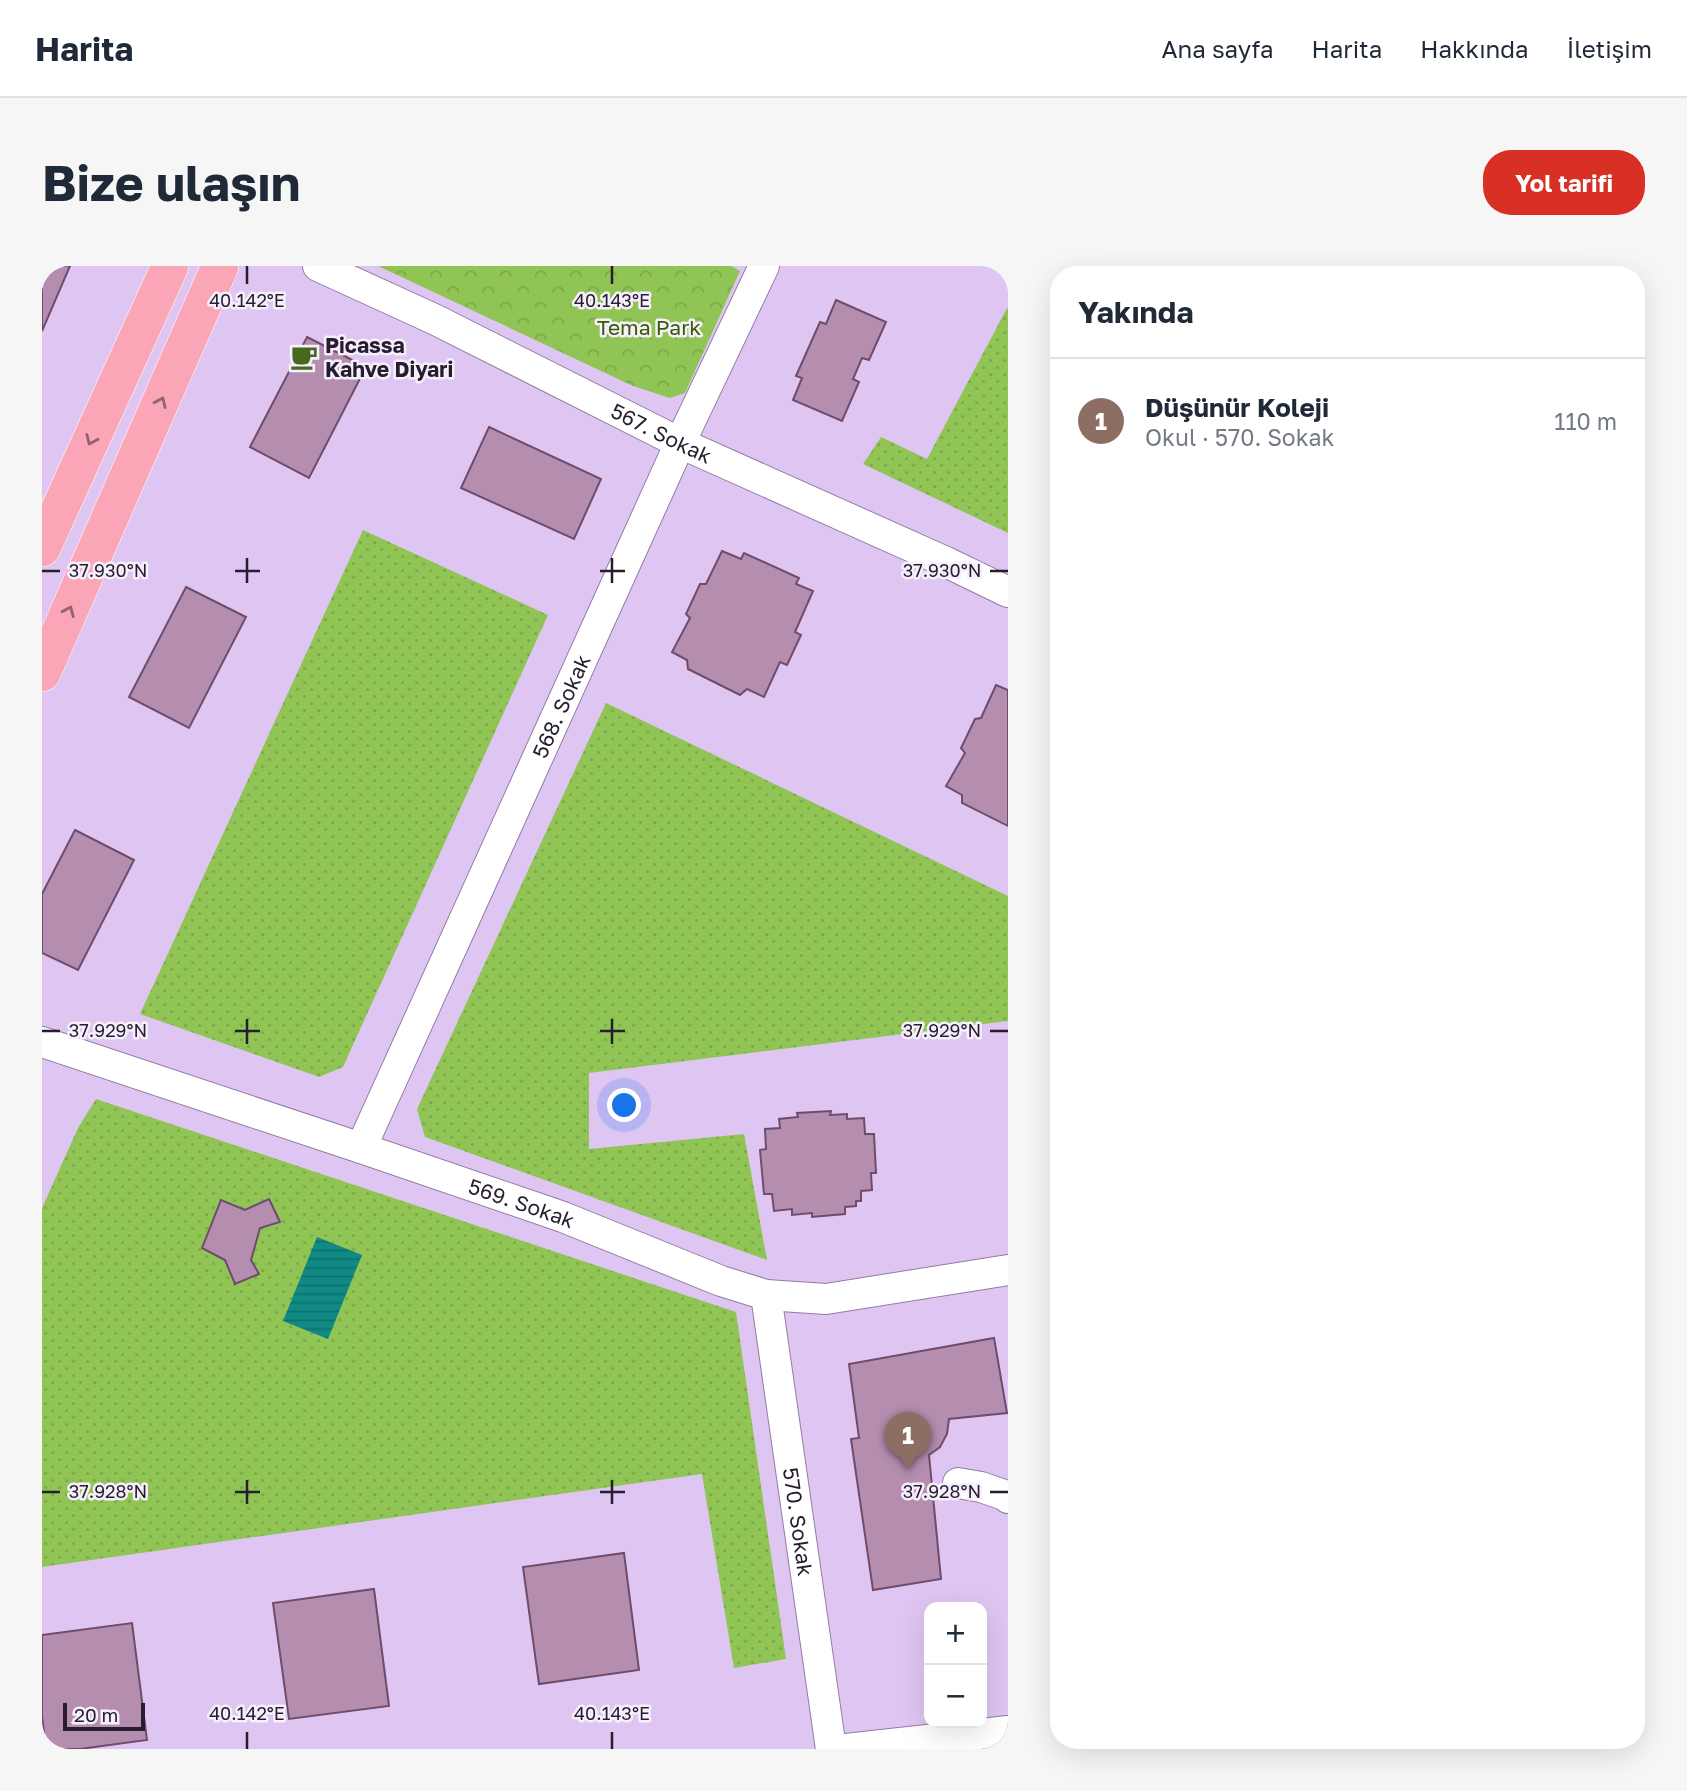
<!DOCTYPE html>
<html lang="tr">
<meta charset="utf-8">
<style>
body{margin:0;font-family:"Golos Text",sans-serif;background:#f6f6f7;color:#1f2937}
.controls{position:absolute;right:21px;bottom:21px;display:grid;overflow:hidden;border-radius:14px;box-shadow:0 7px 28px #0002}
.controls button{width:63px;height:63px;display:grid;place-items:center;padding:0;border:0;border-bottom:2px solid #e0e1e3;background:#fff;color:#1f2937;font:35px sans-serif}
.scale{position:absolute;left:21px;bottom:18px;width:82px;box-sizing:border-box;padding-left:7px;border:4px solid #271d2e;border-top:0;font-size:19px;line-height:24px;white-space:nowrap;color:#271d2e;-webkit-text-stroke:5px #f6effc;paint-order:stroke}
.you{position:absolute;left:583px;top:840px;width:24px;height:24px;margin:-18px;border:5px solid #fff;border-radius:50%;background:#1a73e8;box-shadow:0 0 0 10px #1a73e833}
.badge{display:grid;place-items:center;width:46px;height:46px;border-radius:50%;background:#d93025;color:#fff;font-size:23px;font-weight:700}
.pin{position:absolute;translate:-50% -58px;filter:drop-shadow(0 2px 4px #0008)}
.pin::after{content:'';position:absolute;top:37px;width:24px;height:21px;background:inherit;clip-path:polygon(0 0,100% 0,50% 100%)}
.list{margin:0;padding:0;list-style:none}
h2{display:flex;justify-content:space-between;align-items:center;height:91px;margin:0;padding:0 28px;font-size:30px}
h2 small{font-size:23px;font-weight:400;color:#747a83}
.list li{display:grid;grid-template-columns:46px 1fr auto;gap:21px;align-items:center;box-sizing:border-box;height:126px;padding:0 28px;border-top:2px solid #e0e1e3}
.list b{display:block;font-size:26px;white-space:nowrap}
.list p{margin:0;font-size:23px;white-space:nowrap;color:#747a83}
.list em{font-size:23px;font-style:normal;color:#747a83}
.map{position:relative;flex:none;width:966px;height:1483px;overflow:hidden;border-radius:28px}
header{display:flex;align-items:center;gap:42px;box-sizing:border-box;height:98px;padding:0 35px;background:#fff;border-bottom:2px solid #e0e1e3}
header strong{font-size:33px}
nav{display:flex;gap:38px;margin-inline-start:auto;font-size:24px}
.intro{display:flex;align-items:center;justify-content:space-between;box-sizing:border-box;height:168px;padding:0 42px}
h1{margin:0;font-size:49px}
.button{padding:18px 32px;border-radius:28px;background:#d93025;color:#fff;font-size:24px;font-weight:700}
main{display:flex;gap:42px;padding:0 42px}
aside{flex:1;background:#fff;border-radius:28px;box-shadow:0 7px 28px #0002}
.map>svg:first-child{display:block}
.grass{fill:url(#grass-dots)}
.park{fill:url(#park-crowns)}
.water{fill:url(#water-rules)}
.building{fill:#b48daf;stroke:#6f4c6b;stroke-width:2}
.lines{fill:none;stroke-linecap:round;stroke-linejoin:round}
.minor-casing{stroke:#927ba4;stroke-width:32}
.major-casing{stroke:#fff;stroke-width:38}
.minor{stroke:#fff;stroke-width:30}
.major{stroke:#fba6b7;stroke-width:37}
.oneway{stroke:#916272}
.ticks{fill:none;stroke:#271d2e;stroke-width:2.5}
.labels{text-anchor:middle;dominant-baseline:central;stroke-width:5;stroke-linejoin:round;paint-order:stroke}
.park-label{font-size:21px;fill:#385a02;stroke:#f6effc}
.poi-label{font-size:21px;font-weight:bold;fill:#271d2e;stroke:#f6effc;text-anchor:start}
.street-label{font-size:21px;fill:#271d2e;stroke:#f6effc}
.ticks-label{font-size:18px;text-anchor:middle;fill:#271d2e;stroke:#f6effc;stroke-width:5;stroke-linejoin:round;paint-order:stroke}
</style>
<header>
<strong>Harita</strong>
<nav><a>Ana sayfa</a><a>Harita</a><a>Hakkında</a><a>İletişim</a></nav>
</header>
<div class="intro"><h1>Bize ulaşın</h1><a class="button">Yol tarifi</a></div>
<main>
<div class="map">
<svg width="966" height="1483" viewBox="0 0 966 1483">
<defs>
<pattern id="grass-dots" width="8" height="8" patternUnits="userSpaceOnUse" patternTransform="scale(1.75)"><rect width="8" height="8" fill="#90c555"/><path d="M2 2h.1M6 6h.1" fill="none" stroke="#7ca94a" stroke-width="1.8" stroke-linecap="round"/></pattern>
<pattern id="park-crowns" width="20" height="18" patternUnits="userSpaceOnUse" patternTransform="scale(1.75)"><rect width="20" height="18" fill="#90c555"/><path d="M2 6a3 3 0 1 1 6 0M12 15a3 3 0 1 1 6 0" fill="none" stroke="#7ca94a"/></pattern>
<pattern id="water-rules" width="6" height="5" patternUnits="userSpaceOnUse" patternTransform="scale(1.75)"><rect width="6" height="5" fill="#108a85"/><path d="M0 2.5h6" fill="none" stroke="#0f706d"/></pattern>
</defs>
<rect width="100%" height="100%" fill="#dfc6f2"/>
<!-- grass -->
<g class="grass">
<polygon points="965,42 966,43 966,267 821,198 839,171 885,193"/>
<polygon points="321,264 506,349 301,801 277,811 98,748"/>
<polygon points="564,437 966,630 966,755 547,807 547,883 702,868 725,994 383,871 375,843"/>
<polygon points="54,833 694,1046 744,1393 692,1402 660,1208 0,1301 0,942 36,862"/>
</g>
<!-- park -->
<polygon class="park" points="336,0 689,0 698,5 643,127 628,132 591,120"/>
<!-- water -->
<polygon class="water" points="275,971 320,989 286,1073 241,1055"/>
<!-- building -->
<g class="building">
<polygon points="0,0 28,0 0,65"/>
<polygon points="794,34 844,56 827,94 820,92 811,113 817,116 800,155 751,134 760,112 754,110 778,56 784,58"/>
<polygon points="265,71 324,101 267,212 208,181"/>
<polygon points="447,161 559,213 532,273 419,222"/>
<polygon points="680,285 699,293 702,287 757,312 754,318 771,325 753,366 759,369 745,399 738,396 722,431 705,423 698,429 646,403 645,394 630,386 648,352 644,348 658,318 664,318"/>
<polygon points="144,321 204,351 147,462 87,431"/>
<polygon points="954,419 966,424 966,560 920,537 920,529 904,520 923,487 919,482 933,453 939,452"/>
<polygon points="33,564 92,594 36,704 0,687 0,628"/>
<polygon points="789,845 788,849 805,848 805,853 822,852 823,868 832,868 834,907 829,907 830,924 819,925 819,935 814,935 814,940 803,941 803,948 770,951 770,947 750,949 750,943 732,945 730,928 722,928 718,884 724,883 723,863 738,862 737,853 756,851 755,847"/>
<polygon points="227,933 238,956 218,962 209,994 217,1008 193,1018 183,994 160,982 179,934 203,944"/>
<polygon points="952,1072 965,1147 907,1153 905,1168 898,1181 887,1189 899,1313 831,1324 809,1173 817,1172 807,1098"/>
<polygon points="582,1287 597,1404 497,1418 481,1301"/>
<polygon points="332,1323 347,1440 247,1453 231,1337"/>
<polygon points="90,1357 105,1474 38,1483 4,1483 0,1450 0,1369"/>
</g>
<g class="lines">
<defs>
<g id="minor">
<path id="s1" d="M276,0L394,54L638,177L904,296L966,326"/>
<path id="s2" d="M0,776L319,882L521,951L679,1015L724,1029L784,1033L966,1004"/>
<path id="s3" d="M319,882L638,177L722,0"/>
<path id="s4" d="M724,1029L789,1483"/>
<polyline points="916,1217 939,1221 965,1230 966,1232"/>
<polyline points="804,1483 966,1465"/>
</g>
<g id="major">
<polyline points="0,282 128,0"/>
<polyline points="0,407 178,0"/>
</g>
</defs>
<!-- minor casing -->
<use href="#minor" class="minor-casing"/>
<!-- major casing -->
<use href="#major" class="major-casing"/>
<!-- minor -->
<use href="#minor" class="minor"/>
<!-- major -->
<use href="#major" class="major"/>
</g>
<!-- one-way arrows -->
<defs><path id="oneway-chevron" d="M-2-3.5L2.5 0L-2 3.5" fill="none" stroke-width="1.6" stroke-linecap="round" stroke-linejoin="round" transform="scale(1.75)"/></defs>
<g class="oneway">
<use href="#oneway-chevron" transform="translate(119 136) rotate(-66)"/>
<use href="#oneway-chevron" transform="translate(49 174) rotate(114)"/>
<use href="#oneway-chevron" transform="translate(27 345) rotate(-66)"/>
</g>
<!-- ticks -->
<path class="ticks" d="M205,0V18M570,0V18M205,292V317M570,292V317M0,305H18M193,305H218M558,305H583M948,305H966M205,753V778M570,753V778M0,765H18M193,765H218M558,765H583M948,765H966M205,1214V1238M570,1214V1238M0,1226H18M193,1226H218M558,1226H583M948,1226H966M205,1466V1483M570,1466V1483"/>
<!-- icons -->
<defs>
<symbol id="cafe-bare" viewBox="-9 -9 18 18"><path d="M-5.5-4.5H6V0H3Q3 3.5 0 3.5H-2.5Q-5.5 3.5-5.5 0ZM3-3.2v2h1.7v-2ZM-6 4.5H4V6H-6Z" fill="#47681f" stroke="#f6effc" stroke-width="2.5" paint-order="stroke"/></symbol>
</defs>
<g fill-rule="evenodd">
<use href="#cafe-bare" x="243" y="72" width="38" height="38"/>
</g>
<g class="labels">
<!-- park labels -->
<g class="park-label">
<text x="607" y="61">Tema Park</text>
</g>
<!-- poi labels -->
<g class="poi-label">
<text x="283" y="79">Picassa<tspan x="283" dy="24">Kahve Diyari</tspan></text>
</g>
<!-- street labels -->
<g class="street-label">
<text stroke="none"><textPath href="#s1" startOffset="382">567. Sokak</textPath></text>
<text stroke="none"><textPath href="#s3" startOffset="485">568. Sokak</textPath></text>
<text stroke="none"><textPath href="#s2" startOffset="506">569. Sokak</textPath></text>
<text stroke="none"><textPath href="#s4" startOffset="229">570. Sokak</textPath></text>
</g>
</g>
<g class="ticks-label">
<text x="205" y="41">40.142°E</text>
<text x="570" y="41">40.143°E</text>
<text x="66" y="311">37.930°N</text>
<text x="900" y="311">37.930°N</text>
<text x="66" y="771">37.929°N</text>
<text x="900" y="771">37.929°N</text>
<text x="66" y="1232">37.928°N</text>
<text x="900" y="1232">37.928°N</text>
<text x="205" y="1454">40.142°E</text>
<text x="570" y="1454">40.143°E</text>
</g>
</svg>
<div class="controls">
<button>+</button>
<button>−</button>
</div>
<div class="scale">20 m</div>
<div class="you"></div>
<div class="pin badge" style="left:866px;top:1204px;background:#8d6e63">1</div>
</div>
<aside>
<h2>Yakında<small></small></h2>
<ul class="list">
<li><span class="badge" style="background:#8d6e63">1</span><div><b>Düşünür Koleji</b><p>Okul · 570. Sokak</p></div><em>110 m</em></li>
</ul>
</aside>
</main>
